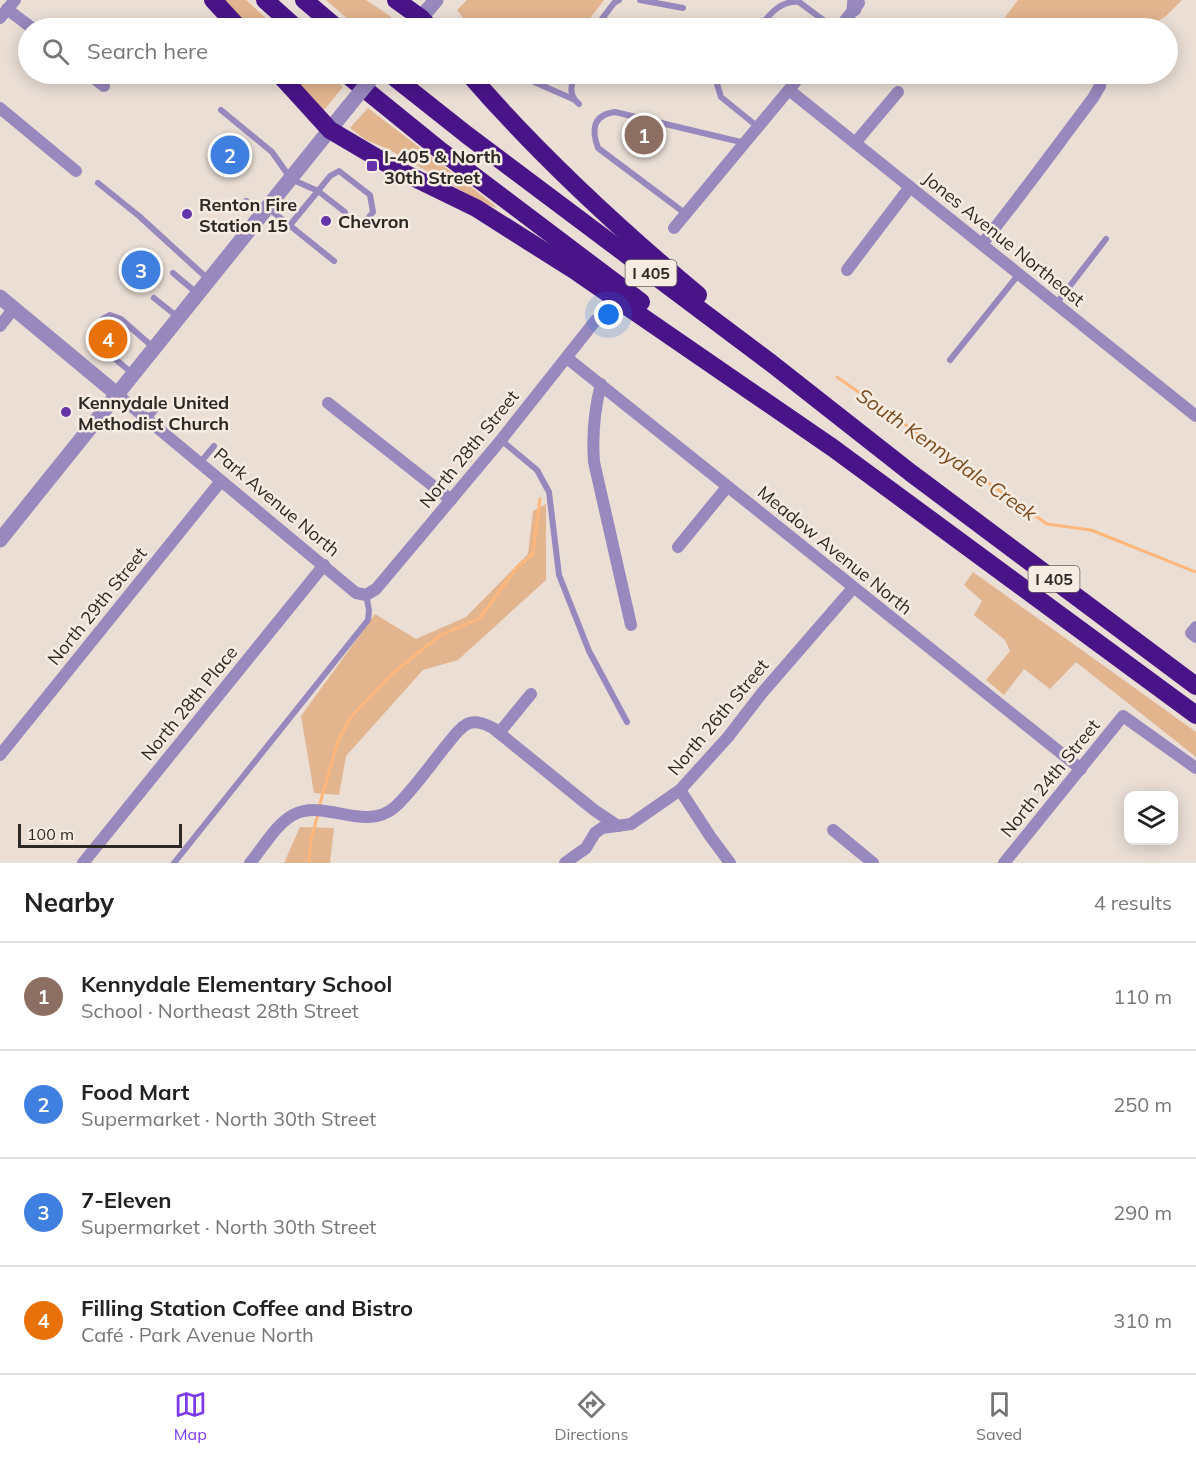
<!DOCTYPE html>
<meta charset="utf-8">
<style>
body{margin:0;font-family:Mulish,sans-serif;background:#f2f2f2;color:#222}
.controls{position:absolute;right:18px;bottom:18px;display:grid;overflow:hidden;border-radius:12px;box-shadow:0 3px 15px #0003}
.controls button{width:54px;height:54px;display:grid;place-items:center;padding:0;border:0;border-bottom:2px solid #e0e0e0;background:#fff;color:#222;font:30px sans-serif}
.scale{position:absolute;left:18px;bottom:15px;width:164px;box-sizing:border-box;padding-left:6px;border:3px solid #2c2825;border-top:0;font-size:16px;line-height:21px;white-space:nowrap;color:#2c2825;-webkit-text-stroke:4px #f7ece2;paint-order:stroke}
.you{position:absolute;left:609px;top:315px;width:21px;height:21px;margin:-15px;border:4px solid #fff;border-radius:50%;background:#1a73e8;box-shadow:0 0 0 9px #1a73e833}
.badge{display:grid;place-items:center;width:39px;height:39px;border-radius:50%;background:#7c3aed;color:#fff;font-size:20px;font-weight:700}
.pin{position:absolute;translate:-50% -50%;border:3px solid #fff;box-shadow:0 2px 6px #0006}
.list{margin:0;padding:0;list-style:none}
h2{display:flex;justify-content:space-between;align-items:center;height:78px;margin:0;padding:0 24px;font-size:26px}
h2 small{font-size:20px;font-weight:400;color:#767676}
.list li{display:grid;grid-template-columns:39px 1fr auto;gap:18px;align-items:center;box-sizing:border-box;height:108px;padding:0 24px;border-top:2px solid #e0e0e0}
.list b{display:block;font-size:22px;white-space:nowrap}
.list p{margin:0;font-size:20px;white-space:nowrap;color:#767676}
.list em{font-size:20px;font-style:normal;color:#767676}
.icon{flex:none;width:33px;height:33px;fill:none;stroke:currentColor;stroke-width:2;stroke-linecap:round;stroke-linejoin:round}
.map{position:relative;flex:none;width:1196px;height:863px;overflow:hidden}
.search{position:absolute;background:#fff;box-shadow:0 3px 15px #0003;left:18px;right:18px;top:18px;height:66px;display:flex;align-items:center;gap:15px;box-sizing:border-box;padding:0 21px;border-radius:33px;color:#767676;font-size:22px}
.sheet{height:510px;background:#fff}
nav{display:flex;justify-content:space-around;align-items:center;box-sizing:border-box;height:84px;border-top:2px solid #e0e0e0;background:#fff;font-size:16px;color:#767676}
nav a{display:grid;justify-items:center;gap:3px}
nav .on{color:#7c3aed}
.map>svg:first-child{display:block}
.green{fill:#e3b58f}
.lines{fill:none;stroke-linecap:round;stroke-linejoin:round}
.stream{stroke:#feb67a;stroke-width:3}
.service{stroke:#9788bd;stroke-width:6}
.minor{stroke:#9788bd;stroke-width:12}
.tertiary{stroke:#9788bd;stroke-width:15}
.motorway{stroke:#4a1489;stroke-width:18}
.tertiary-bridge{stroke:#9788bd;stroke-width:15}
.poi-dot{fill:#6433aa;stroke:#f7ece2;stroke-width:2}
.labels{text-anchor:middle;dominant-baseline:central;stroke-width:5;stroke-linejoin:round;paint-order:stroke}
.shield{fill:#f7ece2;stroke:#69635e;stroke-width:1.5}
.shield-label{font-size:16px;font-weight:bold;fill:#2c2825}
.poi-label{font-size:18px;font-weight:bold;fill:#2c2825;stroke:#f7ece2;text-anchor:start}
.street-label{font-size:18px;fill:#2c2825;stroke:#f7ece2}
.water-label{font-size:20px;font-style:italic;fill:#7a4b1f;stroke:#f7ece2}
</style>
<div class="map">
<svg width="1196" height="863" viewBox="0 0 1196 863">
<rect width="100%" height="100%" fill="#eaded5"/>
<!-- green -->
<g class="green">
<polygon points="221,0 246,0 277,28 247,28"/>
<polygon points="326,0 366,0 390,16 394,23 390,28 358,28"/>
<polygon points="467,0 604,0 583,28 471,28 457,10"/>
<polygon points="1018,0 1182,0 1166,16 1146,28 1020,28 1005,17"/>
<polygon points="288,74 327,74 343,87 324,110"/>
<polygon points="368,108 493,204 497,208 485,204 388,149 366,140 350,128"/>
<polygon points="546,504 546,580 458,660 423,670 346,756 339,795 314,793 301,716 375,614 416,639 466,617 528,554 533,511"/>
<polygon points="973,572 1196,732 1196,757 1076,662 1050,689 1024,669 1004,695 986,680 1010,651 1005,640 974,615 982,601 964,585"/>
<polygon points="300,827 334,828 330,863 284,863"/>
</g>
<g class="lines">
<!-- stream -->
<g class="stream">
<polyline points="837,377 1047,524 1091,530 1196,572"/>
<polyline points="319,807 338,741 351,717 392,674 439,636 480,618 517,567 533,554 540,499"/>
<polyline points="309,863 311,839 318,814"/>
</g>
<!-- service -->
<g class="service">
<polyline points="640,0 683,8"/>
<polyline points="595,28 614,3 619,0"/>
<path d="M759,28C769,15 780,0 799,2L834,28"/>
<polyline points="522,74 534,82 573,99"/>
<path d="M575,74C571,86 568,95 579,104"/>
<polyline points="724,74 717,84 721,97 758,127"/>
<polyline points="221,110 272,152 291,179 318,191 330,176 339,171 370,195 373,212 362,226"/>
<polyline points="98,183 139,216 209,280"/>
<polyline points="246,201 263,213"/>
<polyline points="268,208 334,261"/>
<path d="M686,214L598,148C591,129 593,115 615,112L745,143"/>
<polyline points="290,225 318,191 345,212"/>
<polyline points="173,273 198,294"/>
<polyline points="154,298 179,318"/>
<polyline points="1056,304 1106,239"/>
<polyline points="950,360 1019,274"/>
<path d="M132,373L91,339C92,327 100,320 110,315L121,319L154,348"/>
<polyline points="148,419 161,403"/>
<polyline points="501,440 537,470 549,492 559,575 589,651 627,722"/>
<polyline points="200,463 214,446"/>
<polyline points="174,863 368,620 369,610 366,595"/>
</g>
<!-- minor -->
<g class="minor">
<polyline points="7,9 32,28"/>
<polyline points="0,18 15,0"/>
<polyline points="839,28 859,3"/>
<polyline points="89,74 104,86"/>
<polyline points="789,90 1196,416"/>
<polyline points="0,108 76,171"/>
<polyline points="855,143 898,92"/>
<polyline points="674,228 802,74"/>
<path d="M982,244C1020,197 1056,147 1093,98L1100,86L1101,74"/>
<polyline points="847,270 910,187"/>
<polyline points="0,326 14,308"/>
<polyline points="567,358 1081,769"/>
<path d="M601,384C594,411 592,435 594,462L631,625"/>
<polyline points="118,395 356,593 366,595 376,589 501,440 596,320"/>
<polyline points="328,403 451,500"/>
<polyline points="678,547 727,487"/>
<polyline points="1196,627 1191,633 1196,637"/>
<polyline points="499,733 531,694"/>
<polyline points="0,755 221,481"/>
<polyline points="680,790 710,836 730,863"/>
<polyline points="833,830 873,863"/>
<polyline points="83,863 324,565"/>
<path d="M250,863C263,848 275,825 293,815C325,798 365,833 395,807C413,790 429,767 445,747C451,740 458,729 467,724C476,720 485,724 493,728L594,810L618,826"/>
<polyline points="565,863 586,848 595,833 602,828 631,824 680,790 728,737 762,693 853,588"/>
<polyline points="1004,863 1123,716 1196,768"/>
</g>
<!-- tertiary -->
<g class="tertiary">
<polyline points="854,9 855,0"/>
<polyline points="412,28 436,0"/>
<polyline points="0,297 118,395"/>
<polyline points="0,540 348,107"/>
</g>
<!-- motorway -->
<g class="motorway">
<polyline points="213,0 239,28"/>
<polyline points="265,0 296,28"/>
<polyline points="304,0 337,28"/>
<polyline points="396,0 421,18 430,28"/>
<polyline points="279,74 330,130 396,169 476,208 577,272 833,448 1196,715"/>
<polyline points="346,74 441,151 641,302"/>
<polyline points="390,74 467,135 771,363 911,473 1196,686"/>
<path d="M469,74C538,154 617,227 698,295"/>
</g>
<!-- tertiary-bridge -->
<polyline class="tertiary-bridge" points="348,107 371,79"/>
</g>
<!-- markers -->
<g class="poi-dot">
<rect x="366" y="160" width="12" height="12" rx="3"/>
<circle cx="187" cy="214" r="6"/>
<circle cx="326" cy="221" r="6"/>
<circle cx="66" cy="412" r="6"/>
</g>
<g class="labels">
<!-- shield labels -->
<g class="shield">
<rect x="625.5" y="260" width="51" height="26" rx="4.5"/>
<rect x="1028.5" y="566" width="51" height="26" rx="4.5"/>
</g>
<g class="shield-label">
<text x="651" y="273">I 405</text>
<text x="1054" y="579">I 405</text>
</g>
<!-- poi labels -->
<g class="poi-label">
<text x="384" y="156">I-405 &amp; North<tspan x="384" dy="21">30th Street</tspan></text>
<text x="199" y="204">Renton Fire<tspan x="199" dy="21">Station 15</tspan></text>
<text x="338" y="221">Chevron</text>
<text x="78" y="402">Kennydale United<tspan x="78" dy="21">Methodist Church</tspan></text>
</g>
<!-- street labels -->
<g class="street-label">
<text transform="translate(1004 239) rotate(39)">Jones Avenue Northeast</text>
<text transform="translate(469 449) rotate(-51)">North 28th Street</text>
<text transform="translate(277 502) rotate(40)">Park Avenue North</text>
<text transform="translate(835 550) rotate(39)">Meadow Avenue North</text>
<text transform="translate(97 606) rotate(-51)">North 29th Street</text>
<text transform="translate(189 703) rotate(-51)">North 28th Place</text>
<text transform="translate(718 717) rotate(-50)">North 26th Street</text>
<text transform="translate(1050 778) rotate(-51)">North 24th Street</text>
</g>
<!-- water labels -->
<g class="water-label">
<text transform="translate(947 454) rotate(35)">South Kennydale Creek</text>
</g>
</g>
</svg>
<div class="controls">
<button><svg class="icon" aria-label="layers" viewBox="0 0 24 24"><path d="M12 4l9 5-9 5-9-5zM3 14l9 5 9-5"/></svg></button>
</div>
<div class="scale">100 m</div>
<div class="you"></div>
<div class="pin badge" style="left:644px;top:135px;background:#8d6e63">1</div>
<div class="pin badge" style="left:230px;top:155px;background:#3f7fe0">2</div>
<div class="pin badge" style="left:141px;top:270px;background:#3f7fe0">3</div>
<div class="pin badge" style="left:108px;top:339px;background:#e8710a">4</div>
<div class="search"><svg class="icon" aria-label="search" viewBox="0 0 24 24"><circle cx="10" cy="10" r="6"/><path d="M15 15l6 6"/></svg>Search here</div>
</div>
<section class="sheet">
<h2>Nearby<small>4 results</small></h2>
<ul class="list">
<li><span class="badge" style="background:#8d6e63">1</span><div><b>Kennydale Elementary School</b><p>School · Northeast 28th Street</p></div><em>110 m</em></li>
<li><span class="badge" style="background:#3f7fe0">2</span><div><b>Food Mart</b><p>Supermarket · North 30th Street</p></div><em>250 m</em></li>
<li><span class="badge" style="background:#3f7fe0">3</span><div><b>7-Eleven</b><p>Supermarket · North 30th Street</p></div><em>290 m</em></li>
<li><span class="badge" style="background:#e8710a">4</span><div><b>Filling Station Coffee and Bistro</b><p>Café · Park Avenue North</p></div><em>310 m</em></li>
</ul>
</section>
<nav>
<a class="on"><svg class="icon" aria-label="map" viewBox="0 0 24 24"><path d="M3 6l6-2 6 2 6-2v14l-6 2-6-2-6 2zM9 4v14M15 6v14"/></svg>Map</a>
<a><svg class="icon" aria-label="directions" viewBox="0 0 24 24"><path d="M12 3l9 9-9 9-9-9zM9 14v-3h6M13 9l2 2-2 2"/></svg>Directions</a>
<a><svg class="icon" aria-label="saved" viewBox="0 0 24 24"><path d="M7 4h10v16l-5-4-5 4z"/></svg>Saved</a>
</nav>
